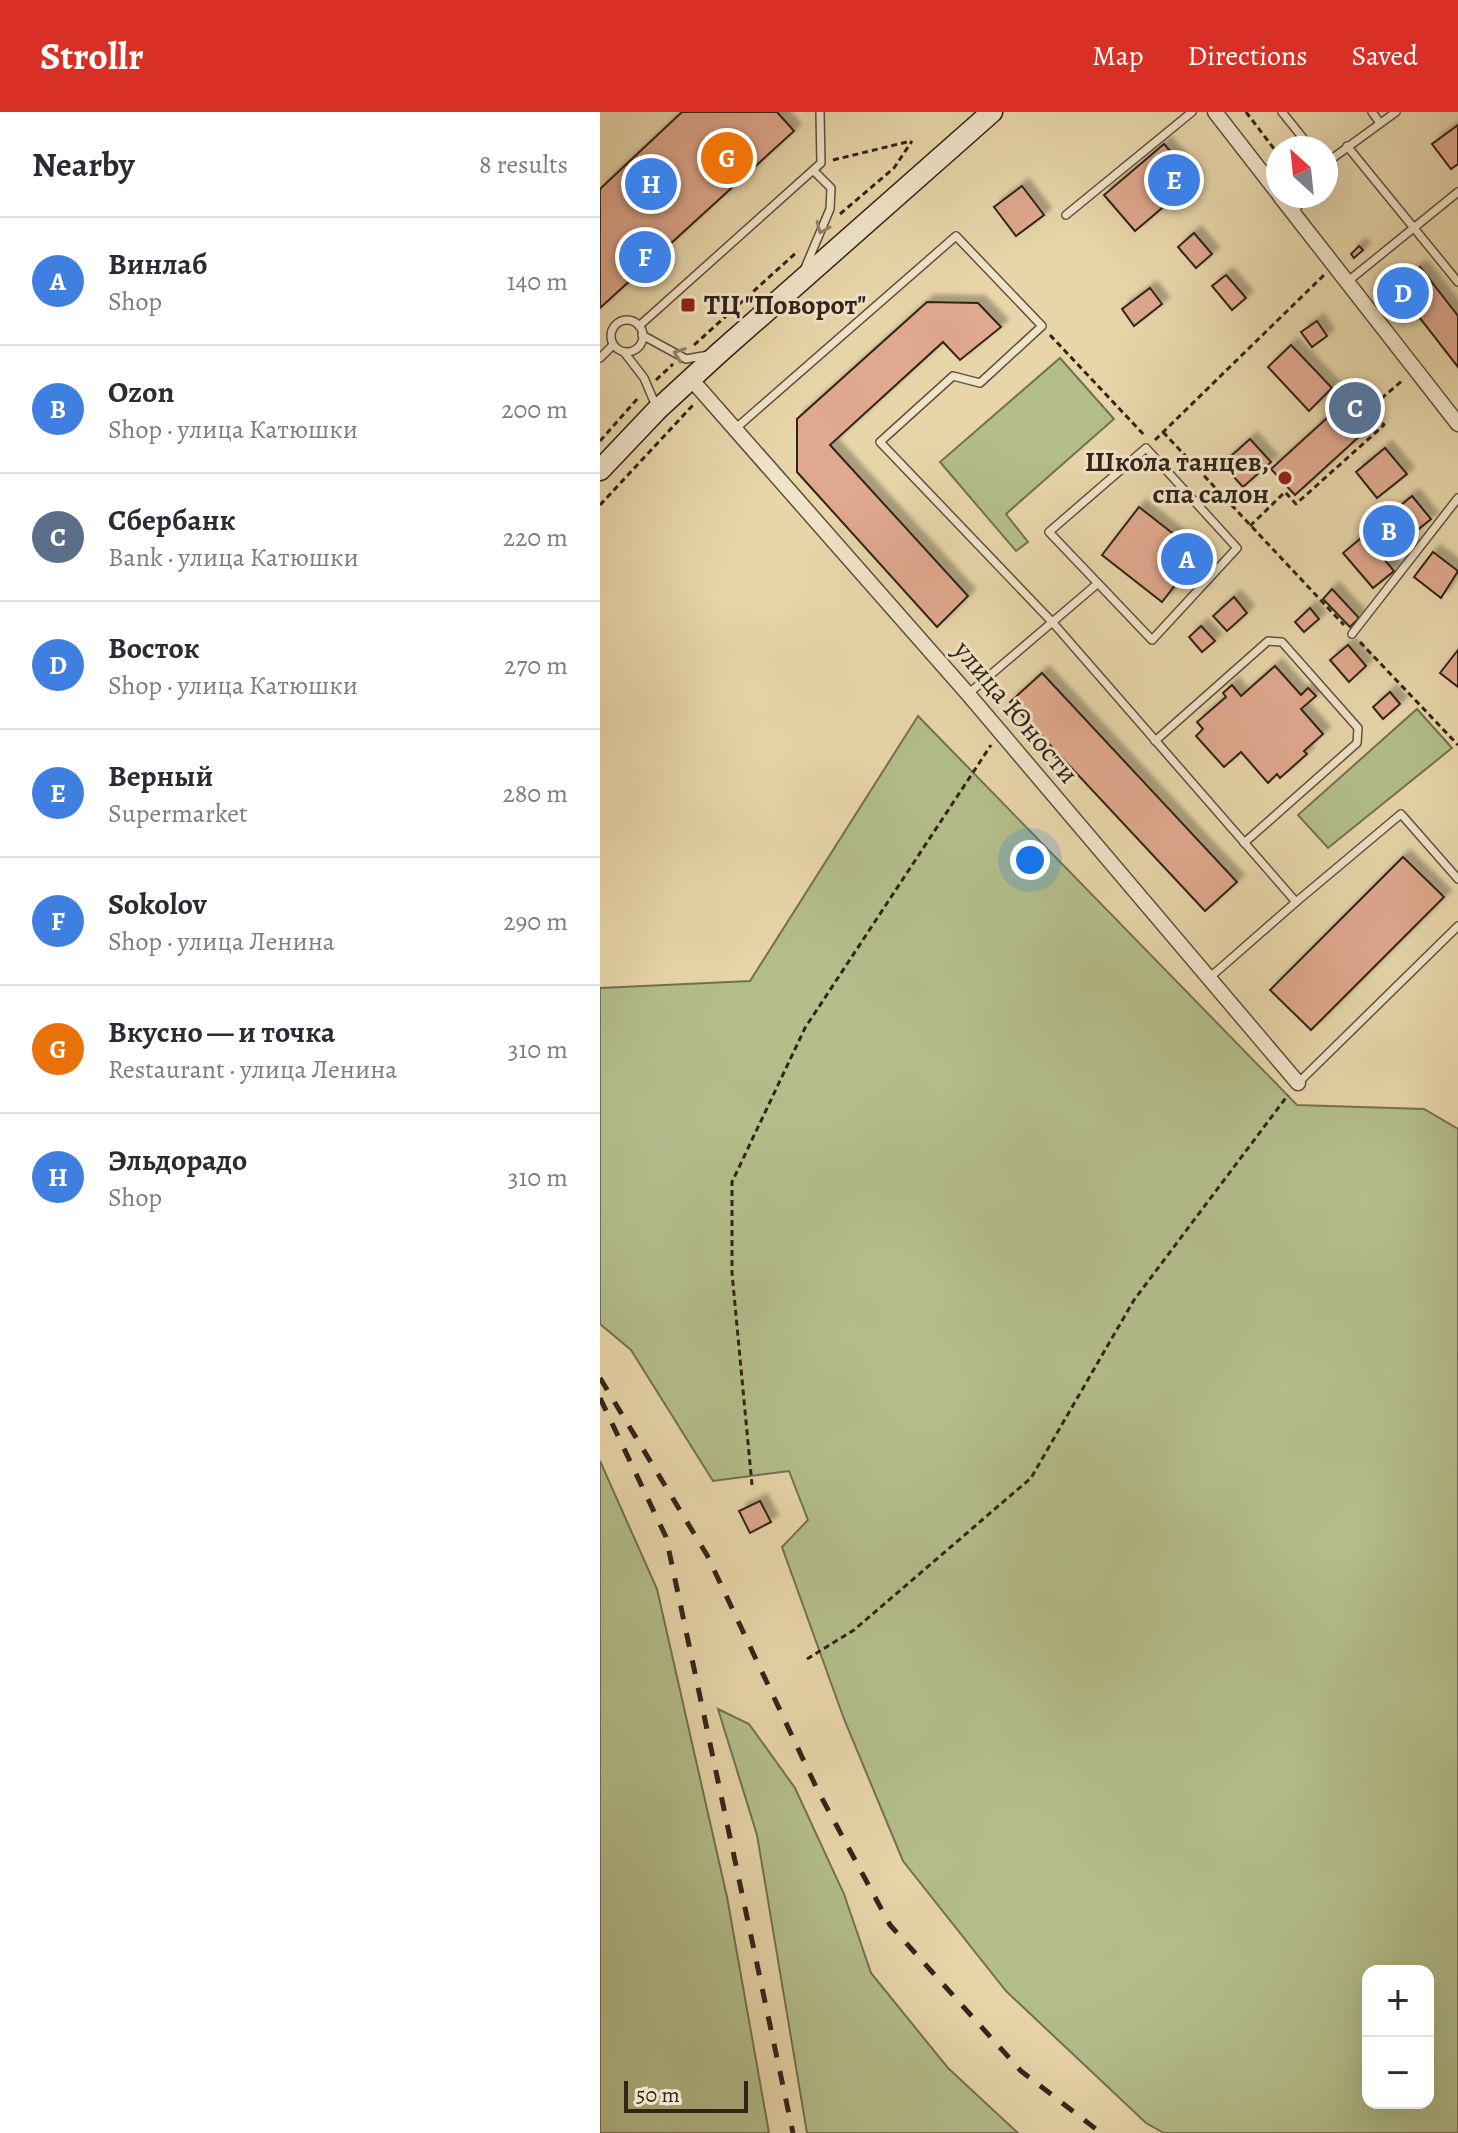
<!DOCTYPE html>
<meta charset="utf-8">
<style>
body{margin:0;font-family:Alegreya,serif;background:#f2f2f3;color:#2b2b33}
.controls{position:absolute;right:24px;bottom:24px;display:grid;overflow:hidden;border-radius:16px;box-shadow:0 8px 32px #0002}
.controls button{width:72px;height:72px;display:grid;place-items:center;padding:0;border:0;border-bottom:2px solid #e1e1e2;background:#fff;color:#2b2b33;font:40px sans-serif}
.compass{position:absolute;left:666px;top:24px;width:72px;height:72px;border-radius:50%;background:#fff;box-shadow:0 8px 32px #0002;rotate:333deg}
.scale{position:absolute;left:24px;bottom:20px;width:124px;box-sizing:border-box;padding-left:8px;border:4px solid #322419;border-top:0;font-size:22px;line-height:28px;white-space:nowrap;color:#322419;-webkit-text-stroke:6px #f0e4c8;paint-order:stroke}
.you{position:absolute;left:430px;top:748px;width:28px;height:28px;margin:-20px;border:6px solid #fff;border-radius:50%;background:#1a73e8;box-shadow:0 0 0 12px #1a73e833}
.badge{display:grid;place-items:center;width:52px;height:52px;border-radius:50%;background:#d93025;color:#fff;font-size:26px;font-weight:700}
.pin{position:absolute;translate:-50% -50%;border:4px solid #fff;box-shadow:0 2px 8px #0006}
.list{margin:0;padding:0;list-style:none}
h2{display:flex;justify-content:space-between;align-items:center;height:104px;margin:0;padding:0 32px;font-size:34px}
h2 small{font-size:26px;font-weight:400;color:#7c7c81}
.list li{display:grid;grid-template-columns:52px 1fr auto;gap:24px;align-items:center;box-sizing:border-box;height:128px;padding:0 32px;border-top:2px solid #e1e1e2}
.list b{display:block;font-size:30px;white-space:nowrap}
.list p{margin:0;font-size:26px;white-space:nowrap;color:#7c7c81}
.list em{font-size:26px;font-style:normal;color:#7c7c81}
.map{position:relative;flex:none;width:858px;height:2021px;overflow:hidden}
header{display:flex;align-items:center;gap:48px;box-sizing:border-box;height:112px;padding:0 40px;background:#d93025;color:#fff}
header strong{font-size:38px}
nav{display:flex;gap:44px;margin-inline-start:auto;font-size:28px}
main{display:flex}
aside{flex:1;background:#fff}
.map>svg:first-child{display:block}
.green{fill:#b3be8b;stroke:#727152;stroke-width:2;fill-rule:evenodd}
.building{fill:#e0a88e;stroke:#322419;stroke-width:2;filter:url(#shadow)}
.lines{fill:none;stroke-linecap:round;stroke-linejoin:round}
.service-casing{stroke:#60503d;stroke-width:10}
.minor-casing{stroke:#60503d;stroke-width:17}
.secondary-casing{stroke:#322419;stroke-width:23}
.path{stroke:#322419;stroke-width:3;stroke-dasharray:6 4;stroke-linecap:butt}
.service{stroke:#f0e4c8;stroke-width:7}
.minor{stroke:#f0e4c8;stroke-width:14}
.secondary{stroke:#f0e4c8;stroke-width:20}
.rail{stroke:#322419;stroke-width:5;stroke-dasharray:14 14;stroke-linecap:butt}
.oneway{stroke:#918470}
.poi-dot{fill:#8f2418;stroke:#f0e4c8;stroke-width:3}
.labels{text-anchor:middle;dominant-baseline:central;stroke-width:6;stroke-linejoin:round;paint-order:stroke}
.poi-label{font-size:28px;font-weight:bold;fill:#322419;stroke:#f0e4c8;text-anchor:start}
.street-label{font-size:28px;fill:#322419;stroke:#f0e4c8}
</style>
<header>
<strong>Strollr</strong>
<nav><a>Map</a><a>Directions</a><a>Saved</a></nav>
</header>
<main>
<aside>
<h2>Nearby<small>8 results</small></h2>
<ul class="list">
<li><span class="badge" style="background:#3f7fe0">A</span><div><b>Винлаб</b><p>Shop</p></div><em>140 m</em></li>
<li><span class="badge" style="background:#3f7fe0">B</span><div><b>Ozon</b><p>Shop · улица Катюшки</p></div><em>200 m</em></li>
<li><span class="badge" style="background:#5c6f8a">C</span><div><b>Сбербанк</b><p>Bank · улица Катюшки</p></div><em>220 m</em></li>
<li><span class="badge" style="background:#3f7fe0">D</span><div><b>Восток</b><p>Shop · улица Катюшки</p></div><em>270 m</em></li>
<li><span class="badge" style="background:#3f7fe0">E</span><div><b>Верный</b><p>Supermarket</p></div><em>280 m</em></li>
<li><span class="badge" style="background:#3f7fe0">F</span><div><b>Sokolov</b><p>Shop · улица Ленина</p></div><em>290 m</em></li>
<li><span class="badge" style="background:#e8710a">G</span><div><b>Вкусно — и точка</b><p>Restaurant · улица Ленина</p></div><em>310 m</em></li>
<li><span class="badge" style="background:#3f7fe0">H</span><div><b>Эльдорадо</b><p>Shop</p></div><em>310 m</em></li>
</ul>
</aside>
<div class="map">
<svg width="858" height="2021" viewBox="0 0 858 2021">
<defs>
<filter id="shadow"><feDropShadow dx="7" dy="-7" stdDeviation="2" flood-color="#0004"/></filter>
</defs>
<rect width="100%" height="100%" fill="#e8d6aa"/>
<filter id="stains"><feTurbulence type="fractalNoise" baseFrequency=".0025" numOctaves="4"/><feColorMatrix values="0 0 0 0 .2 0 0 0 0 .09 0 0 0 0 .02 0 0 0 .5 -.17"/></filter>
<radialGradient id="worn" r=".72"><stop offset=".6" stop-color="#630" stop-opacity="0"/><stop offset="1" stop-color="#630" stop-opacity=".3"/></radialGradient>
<!-- green -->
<g class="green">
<polygon points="460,246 514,307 406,402 428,430 416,439 340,350"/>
<polygon points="817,597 852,636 728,736 698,703"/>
<path d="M318,604L697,993L824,997L858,1017V2021H564L546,2011L406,1879L303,1749L244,1607L182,1435L208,1408L189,1359L113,1369L31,1238L0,1212V876L150,869ZM768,1859H828V1991H768Z"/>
<polygon points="0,1349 57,1477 127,1785 169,2021 0,2021"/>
<polygon points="118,1597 149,1612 195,1676 244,1782 271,1861 348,1956 418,2021 207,2021 157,1723"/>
</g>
<!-- building -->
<g class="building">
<polygon points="82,0 177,0 194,19 0,196 0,77"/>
<polygon points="858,13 858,52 851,57 832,32"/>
<polygon points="564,32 595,68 535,119 504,83"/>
<polygon points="422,74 444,103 416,124 394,95"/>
<polygon points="594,121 612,142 596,156 578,135"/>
<polygon points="759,134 763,138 754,146 751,142"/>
<polygon points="820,155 858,204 858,255 795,174"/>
<polygon points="626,163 646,186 632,198 612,174"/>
<polygon points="550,176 562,192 534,214 522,197"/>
<polygon points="327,190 378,191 401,215 360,248 343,230 230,333 368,484 337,515 197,360 197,307"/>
<polygon points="717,209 727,224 712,235 701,220"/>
<polygon points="691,233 732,276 709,299 668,255"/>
<polygon points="749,286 773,312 695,383 671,357"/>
<polygon points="650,327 671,350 643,375 622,352"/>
<polygon points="785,336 807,362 777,386 756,360"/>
<polygon points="812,384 831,407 783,446 794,459 773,476 743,441"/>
<polygon points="539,395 599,442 562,490 502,443"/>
<polygon points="833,440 858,459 841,486 814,465"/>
<polygon points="732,477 759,506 750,515 723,487"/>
<polygon points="634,485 647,501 627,519 613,504"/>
<polygon points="710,496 719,507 704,520 695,510"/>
<polygon points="601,514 615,529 602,540 589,525"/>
<polygon points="748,533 766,554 749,570 730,548"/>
<polygon points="858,538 858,575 840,561"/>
<polygon points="675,554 701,583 708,576 716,584 701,597 723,622 704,639 707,642 680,666 677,662 668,671 641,640 624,655 596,624 603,617 597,610 626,585 623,581 632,573 641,584"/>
<polygon points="442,561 637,770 605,799 410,590"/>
<polygon points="790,580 800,592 783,607 773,595"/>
<polygon points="803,745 844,785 711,918 670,878"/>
<polygon points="160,1389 171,1410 150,1421 139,1399"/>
</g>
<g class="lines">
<defs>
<g id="service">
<polyline points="682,0 711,36"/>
<polyline points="772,0 780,11"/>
<polyline points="747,34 858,170"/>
<polyline points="726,51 796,0"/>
<polyline points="694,101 704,84"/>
<polyline points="466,103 592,0"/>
<polyline points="205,156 230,97 231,76 214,59"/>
<polyline points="747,170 858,80"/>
<circle cx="27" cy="224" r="16"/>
<polyline points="39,214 221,51 220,0"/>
<polyline points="42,223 86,247 109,243"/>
<polyline points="24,240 44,266 56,294"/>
<polyline points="0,246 13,233"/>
<polyline points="135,317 356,124 442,214 380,271 353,264 280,330 454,512 696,790 608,867"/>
<polygon points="546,336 637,436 552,528 449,420"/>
<polyline points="752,522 858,386"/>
<polyline points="368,582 497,472"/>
<polyline points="555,629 668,529 682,530 758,616 757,631 644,731"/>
<polyline points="696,790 801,702 858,767"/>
<polyline points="698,971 858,814"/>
</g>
<g id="minor">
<polyline points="615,0 678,81"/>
<polyline points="680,84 858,312"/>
<polyline points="91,267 368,582 698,971"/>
</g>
<polyline id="secondary" points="0,358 57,298 119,241 392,0"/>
</defs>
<!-- service casing -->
<use href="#service" class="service-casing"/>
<!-- minor casing -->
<use href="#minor" class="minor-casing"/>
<!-- secondary casing -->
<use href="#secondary" class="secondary-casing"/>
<!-- path -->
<g class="path">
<polyline points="646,0 678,42"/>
<polyline points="233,48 311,29"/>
<polyline points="240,102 294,56 312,29"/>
<polyline points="450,223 546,325"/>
<polyline points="94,233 198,139"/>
<polyline points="56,268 73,252"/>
<polyline points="563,320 744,513"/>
<polyline points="555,328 724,163"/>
<polyline points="0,329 39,285"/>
<polyline points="0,393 93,293"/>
<polyline points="650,414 685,380 696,392 784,313 770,296 803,268"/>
<polyline points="760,530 858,633"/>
<polyline points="152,1373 132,1161 132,1070 205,916 391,633"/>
<polyline points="207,1547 254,1518 431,1366 534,1188 688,983"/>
</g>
<!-- service -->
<use href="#service" class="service"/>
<!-- minor -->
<use href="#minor" class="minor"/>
<!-- secondary -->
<use href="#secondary" class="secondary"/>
<!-- rail -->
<g class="rail">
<polyline points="0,1266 107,1443 218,1679 290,1813 421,1959 501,2021"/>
<polyline points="0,1286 66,1425 193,2021"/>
</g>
</g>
<!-- one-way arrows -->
<defs><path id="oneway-chevron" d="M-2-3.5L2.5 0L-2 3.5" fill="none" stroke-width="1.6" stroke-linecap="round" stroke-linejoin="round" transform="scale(2)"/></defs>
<g class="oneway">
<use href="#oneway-chevron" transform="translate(222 116) rotate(113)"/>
<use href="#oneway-chevron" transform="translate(79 242) rotate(-161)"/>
</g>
<!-- markers -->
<g class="poi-dot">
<rect x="80" y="185" width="16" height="16" rx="4"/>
<circle cx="685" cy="366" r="8"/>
</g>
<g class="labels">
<!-- poi labels -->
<g class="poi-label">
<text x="104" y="193">ТЦ "Поворот"</text>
<text x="669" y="350" text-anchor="end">Школа танцев,<tspan x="669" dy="32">спа салон</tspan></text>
</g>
<!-- street labels -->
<g class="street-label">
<text transform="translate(416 600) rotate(50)">улица Юности</text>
</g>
</g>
<rect width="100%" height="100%" filter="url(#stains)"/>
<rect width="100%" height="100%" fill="url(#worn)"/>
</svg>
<div class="controls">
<button>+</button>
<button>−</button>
</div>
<svg class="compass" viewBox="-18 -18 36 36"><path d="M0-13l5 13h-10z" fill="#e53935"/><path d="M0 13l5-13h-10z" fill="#7c7c81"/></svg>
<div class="scale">50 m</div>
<div class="you"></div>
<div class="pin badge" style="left:587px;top:447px;background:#3f7fe0">A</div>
<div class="pin badge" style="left:789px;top:419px;background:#3f7fe0">B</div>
<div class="pin badge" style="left:755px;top:296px;background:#5c6f8a">C</div>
<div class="pin badge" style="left:803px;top:181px;background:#3f7fe0">D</div>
<div class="pin badge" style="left:574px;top:68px;background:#3f7fe0">E</div>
<div class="pin badge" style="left:45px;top:145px;background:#3f7fe0">F</div>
<div class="pin badge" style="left:127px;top:46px;background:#e8710a">G</div>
<div class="pin badge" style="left:51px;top:72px;background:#3f7fe0">H</div>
</div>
</main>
